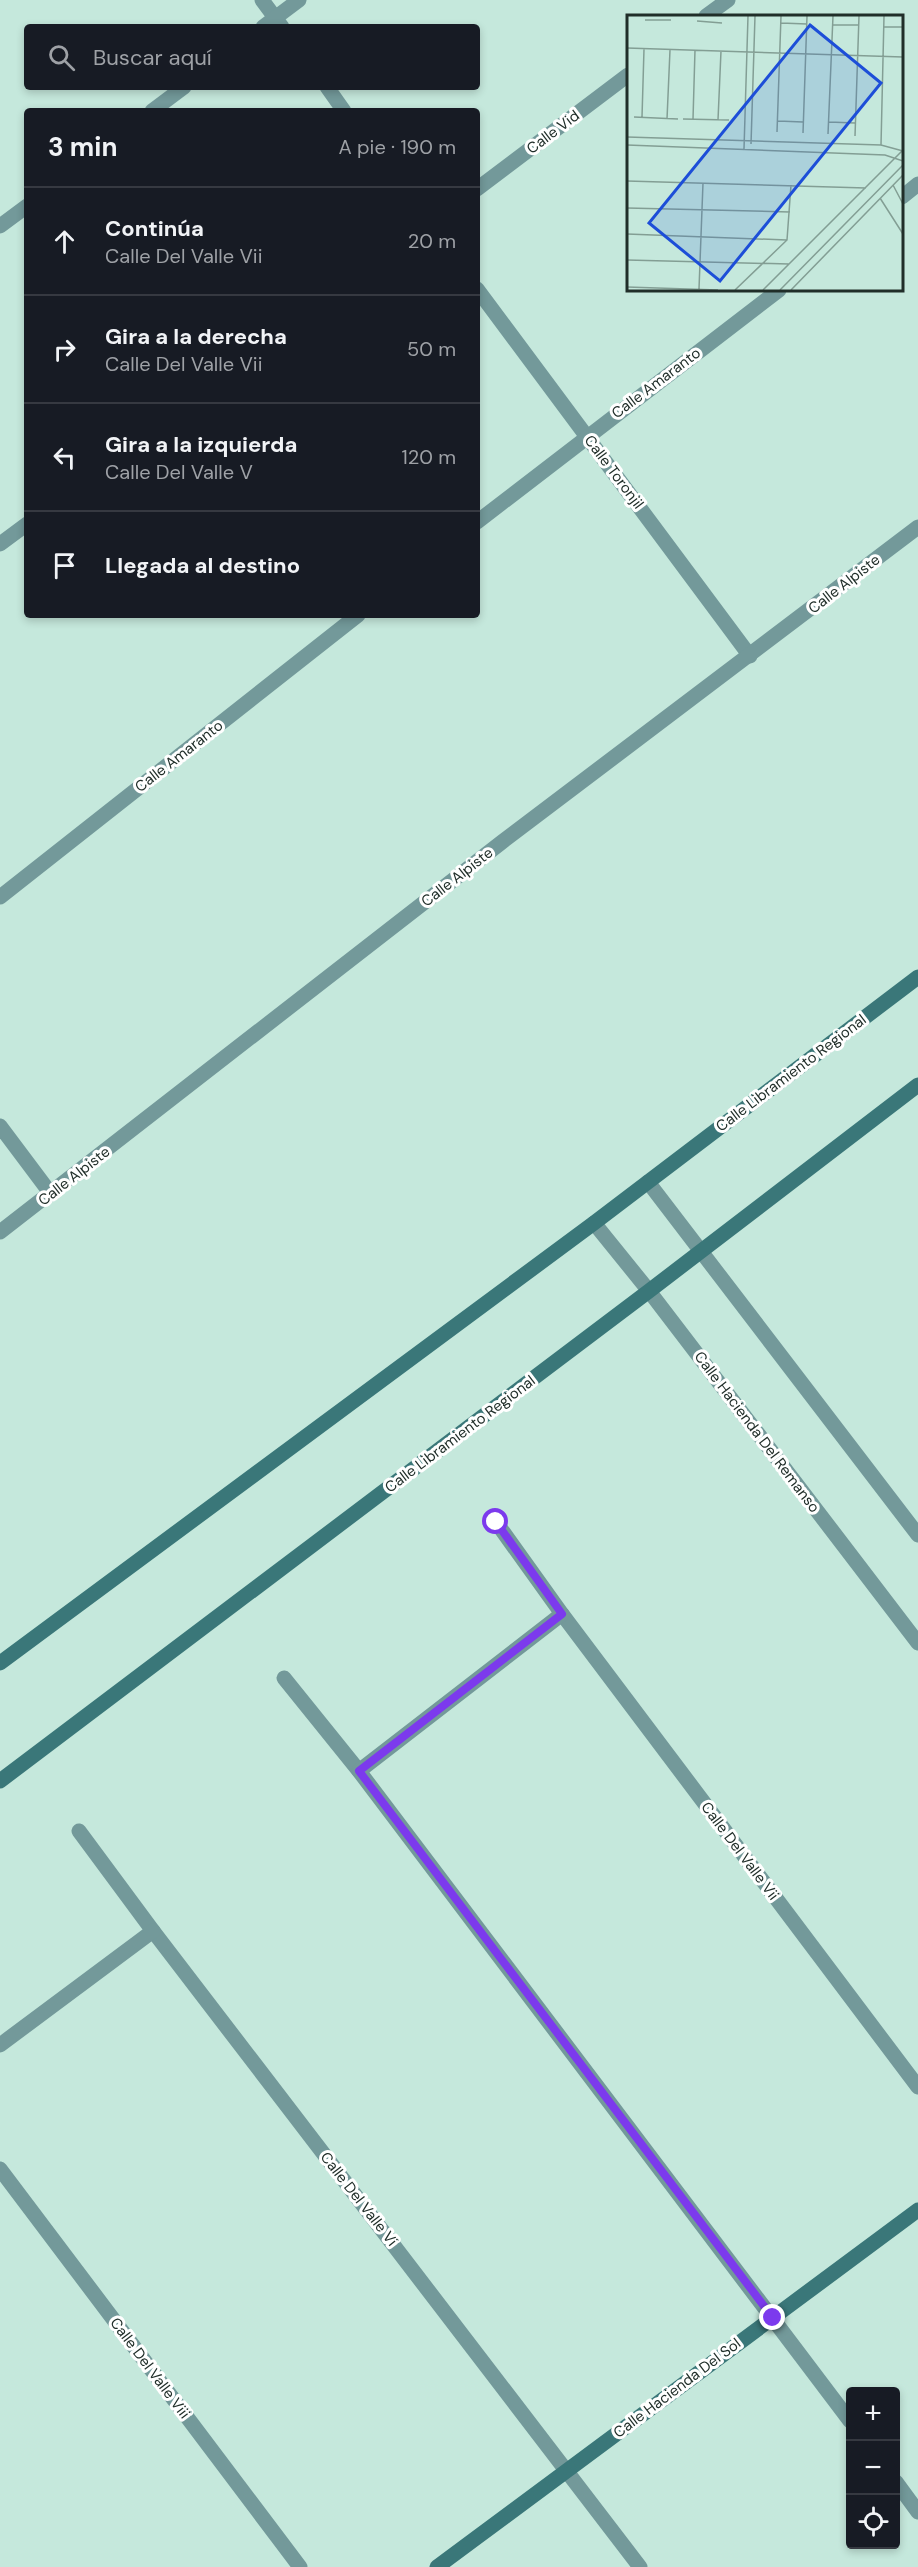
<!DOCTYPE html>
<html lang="es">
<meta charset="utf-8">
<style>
body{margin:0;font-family:"DM Sans",sans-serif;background:#242831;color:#f1f3f6}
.controls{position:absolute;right:18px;bottom:18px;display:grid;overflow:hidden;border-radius:6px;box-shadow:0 3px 9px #0003}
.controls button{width:54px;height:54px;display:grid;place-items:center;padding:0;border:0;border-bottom:2px solid #363941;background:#171b24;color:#f1f3f6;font:30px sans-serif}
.stop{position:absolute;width:18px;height:18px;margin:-14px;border:4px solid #7c3aed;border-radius:50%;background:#fff}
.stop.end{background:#7c3aed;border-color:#fff;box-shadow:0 2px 6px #0008}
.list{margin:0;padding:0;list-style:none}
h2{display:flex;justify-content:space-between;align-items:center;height:78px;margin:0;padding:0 24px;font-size:26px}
h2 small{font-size:20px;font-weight:400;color:#9ea1a6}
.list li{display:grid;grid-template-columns:39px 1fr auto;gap:18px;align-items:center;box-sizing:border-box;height:108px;padding:0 24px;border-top:2px solid #363941}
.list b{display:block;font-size:22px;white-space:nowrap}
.list p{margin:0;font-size:20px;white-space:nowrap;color:#9ea1a6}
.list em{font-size:20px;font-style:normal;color:#9ea1a6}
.icon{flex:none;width:33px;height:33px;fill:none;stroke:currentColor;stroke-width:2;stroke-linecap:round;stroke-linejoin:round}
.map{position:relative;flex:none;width:918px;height:2567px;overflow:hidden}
.search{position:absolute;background:#171b24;box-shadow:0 3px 9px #0003;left:24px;top:24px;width:456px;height:66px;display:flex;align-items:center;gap:15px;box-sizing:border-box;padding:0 21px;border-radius:6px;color:#9ea1a6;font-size:22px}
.panel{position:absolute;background:#171b24;box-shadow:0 3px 9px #0003;left:24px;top:108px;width:456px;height:510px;border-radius:6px}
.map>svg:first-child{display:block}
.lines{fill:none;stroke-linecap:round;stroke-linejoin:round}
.street{stroke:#73999a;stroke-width:15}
.secondary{stroke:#3a7779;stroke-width:15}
.route{stroke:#7c3aed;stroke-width:8}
.labels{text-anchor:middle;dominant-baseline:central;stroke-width:6;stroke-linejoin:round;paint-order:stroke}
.street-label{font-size:15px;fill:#202e29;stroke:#fff}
.inset-road{fill:none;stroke:#839e94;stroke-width:1.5}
.view{fill:#1d4ed8;fill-opacity:0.15;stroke:#1d4ed8;stroke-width:3}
.inset-edge{fill:none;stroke:#202e29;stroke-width:3}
</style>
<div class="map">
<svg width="918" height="2567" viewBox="0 0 918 2567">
<rect width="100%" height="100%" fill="#c5e8dc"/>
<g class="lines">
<!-- street -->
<g class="street">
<polyline points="262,0 282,27"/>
<polyline points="706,16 728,0"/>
<polyline points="263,27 299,0"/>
<polyline points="327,87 344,111"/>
<polyline points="152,111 184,87"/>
<polyline points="477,189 628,75"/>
<polyline points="902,197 918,184"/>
<polyline points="0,226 27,206"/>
<polyline points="477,289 750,656"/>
<polyline points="477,522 779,290"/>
<polyline points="0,544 27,524"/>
<polyline points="0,897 358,615"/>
<polyline points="0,1126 51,1194"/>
<polyline points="648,1182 918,1535"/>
<polyline points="594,1223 649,1291 918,1643"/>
<polyline points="0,1232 502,842 918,527"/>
<polyline points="496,1522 562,1614 918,2087"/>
<polyline points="284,1678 359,1771 850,2421"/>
<polyline points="359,1771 562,1614"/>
<polyline points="79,1831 153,1931 640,2567"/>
<polyline points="0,2045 153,1931"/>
<polyline points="0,2169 300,2567"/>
<polyline points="896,2482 918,2512"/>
</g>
<!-- secondary -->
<g class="secondary">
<polyline points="0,1663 594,1223 918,977"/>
<polyline points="0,1781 649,1291 918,1085"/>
<polyline points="437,2567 918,2210"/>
</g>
</g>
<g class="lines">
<!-- route -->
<polyline class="route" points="496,1522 562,1614 359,1771 773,2318"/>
</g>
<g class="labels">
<!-- street labels -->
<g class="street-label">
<text transform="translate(553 132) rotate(-37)">Calle Vid</text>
<text transform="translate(656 383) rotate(-37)">Calle Amaranto</text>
<text transform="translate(614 472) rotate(53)">Calle Toronjil</text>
<text transform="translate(844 584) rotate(-38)">Calle Alpiste</text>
<text transform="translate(179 756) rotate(-38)">Calle Amaranto</text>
<text transform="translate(457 877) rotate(-38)">Calle Alpiste</text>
<text transform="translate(791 1073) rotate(-37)">Calle Libramiento Regional</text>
<text transform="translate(74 1176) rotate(-38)">Calle Alpiste</text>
<text transform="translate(757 1432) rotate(53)">Calle Hacienda Del Remanso</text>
<text transform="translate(460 1434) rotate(-37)">Calle Libramiento Regional</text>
<text transform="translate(740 1851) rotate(53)">Calle Del Valle Vii</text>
<text transform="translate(359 2199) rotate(52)">Calle Del Valle Vi</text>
<text transform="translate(150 2368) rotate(53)">Calle Del Valle Viii</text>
<text transform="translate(677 2388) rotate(-37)">Calle Hacienda Del Sol</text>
</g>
</g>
<!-- overview -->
<g transform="translate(627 15)">
<rect width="276" height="276" fill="#c5e8dc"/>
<path class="inset-road" d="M18,5H44M70,6L95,8M154,8L180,9M205,10H231M257,12H276M0,33L276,42M7,102L51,104M15,102L17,34M40,104L43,35M56,104L102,105M66,104L68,35M91,105L94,36M151,106L176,107M202,107L228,108M150,117L154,1M176,118L180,1M201,119L206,1M228,121L232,1M0,122L254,130L276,136M124,129L128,1M0,130L258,140L276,146M254,130L257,1M117,134L121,1M0,166L239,173M266,170L276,189M253,183L276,219M0,193L163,197M0,219L160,225M0,245L162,249M0,272L91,275M72,274L76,168M108,275L160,225L164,170M136,275L276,135M153,275L276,150M164,275L276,160"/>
<path class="view" d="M183,10L254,68L93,266L22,208Z"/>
<rect width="276" height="276" class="inset-edge"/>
</g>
</svg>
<div class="controls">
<button>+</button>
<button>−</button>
<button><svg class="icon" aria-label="locate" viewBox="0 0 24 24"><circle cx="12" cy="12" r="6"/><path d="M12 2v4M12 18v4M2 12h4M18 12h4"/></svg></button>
</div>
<div class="stop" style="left:496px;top:1522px"></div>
<div class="stop end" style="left:773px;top:2318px"></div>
<div class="search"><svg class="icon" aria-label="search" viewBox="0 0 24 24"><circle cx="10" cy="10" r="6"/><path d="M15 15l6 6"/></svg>Buscar aquí</div>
<section class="panel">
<h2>3 min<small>A pie · 190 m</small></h2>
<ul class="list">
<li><svg class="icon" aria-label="ahead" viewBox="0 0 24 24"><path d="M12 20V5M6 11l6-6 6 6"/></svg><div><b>Continúa</b><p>Calle Del Valle Vii</p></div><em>20 m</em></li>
<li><svg class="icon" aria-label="right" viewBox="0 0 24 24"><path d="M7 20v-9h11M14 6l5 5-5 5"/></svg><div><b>Gira a la derecha</b><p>Calle Del Valle Vii</p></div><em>50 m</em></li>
<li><svg class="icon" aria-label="left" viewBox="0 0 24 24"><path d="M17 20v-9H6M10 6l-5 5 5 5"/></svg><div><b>Gira a la izquierda</b><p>Calle Del Valle V</p></div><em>120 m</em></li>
<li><svg class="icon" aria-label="arrive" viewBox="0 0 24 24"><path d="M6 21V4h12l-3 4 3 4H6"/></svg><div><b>Llegada al destino</b></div></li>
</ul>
</section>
</div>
